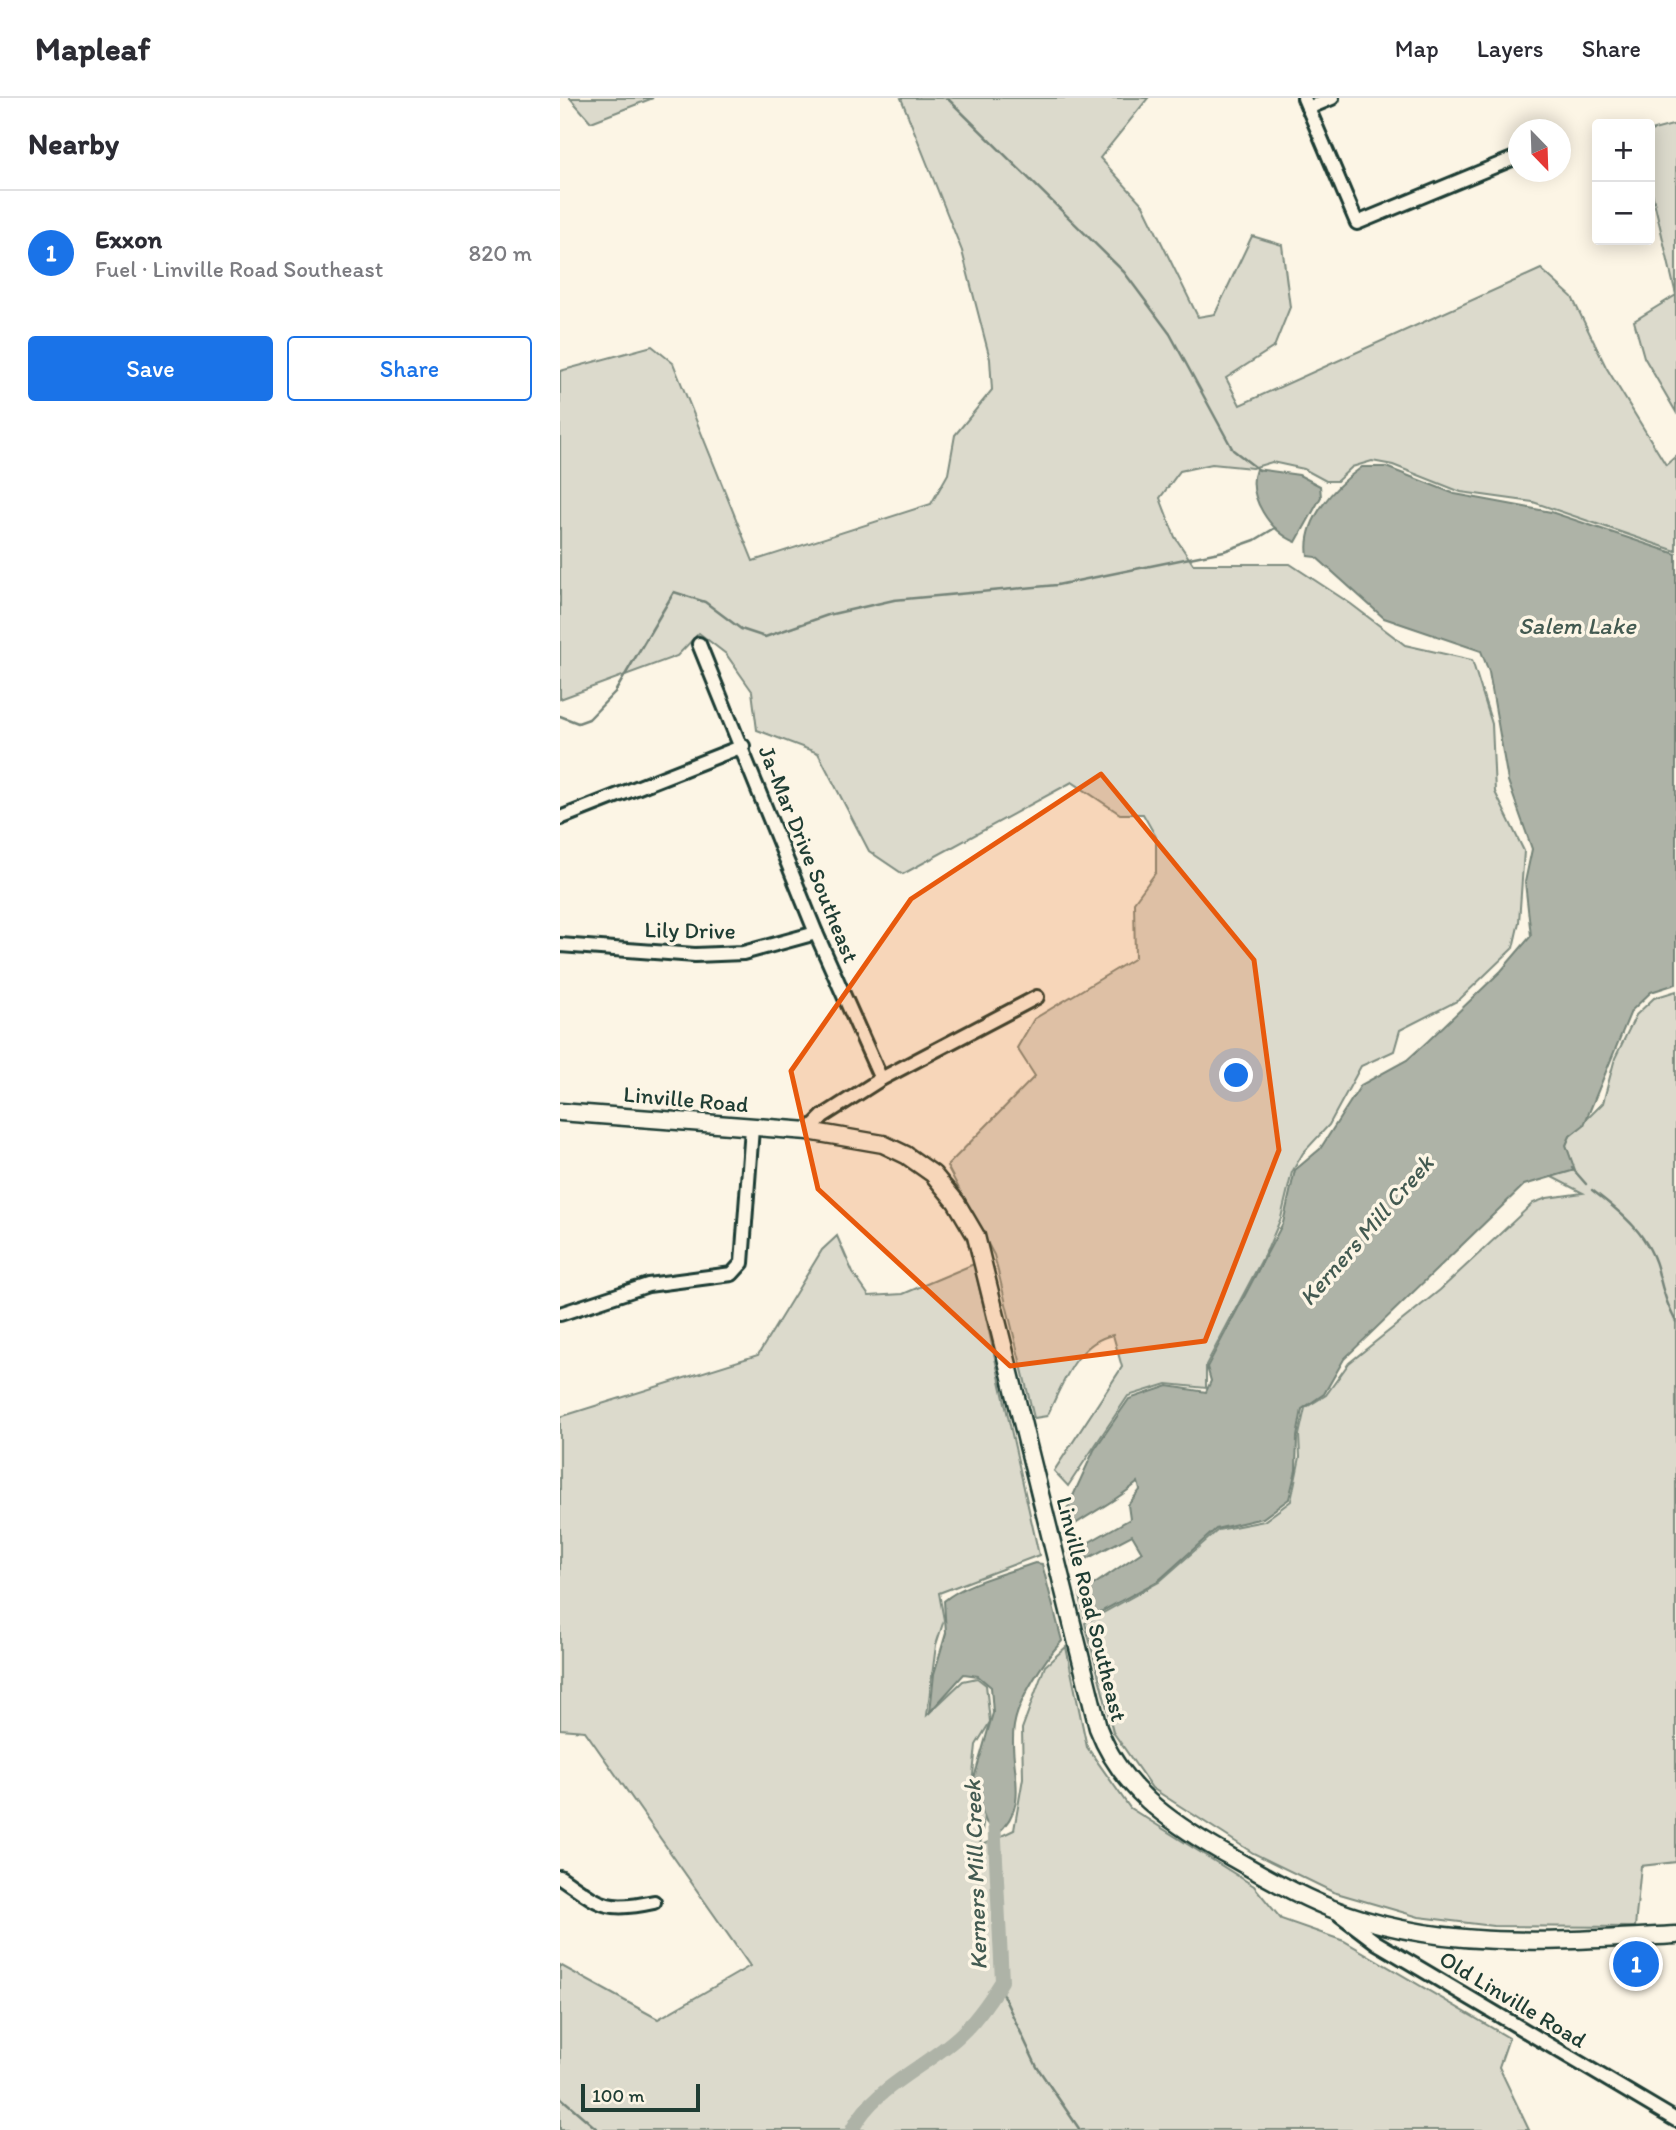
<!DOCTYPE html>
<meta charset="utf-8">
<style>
body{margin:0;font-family:Itim,sans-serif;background:#f2f2f3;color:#2b2b33}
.controls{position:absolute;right:21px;top:21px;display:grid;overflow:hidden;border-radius:7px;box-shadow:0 4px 18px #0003}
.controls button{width:63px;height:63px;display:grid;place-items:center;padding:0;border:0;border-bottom:2px solid #e1e1e2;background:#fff;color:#2b2b33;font:35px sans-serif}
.compass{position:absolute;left:948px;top:21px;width:63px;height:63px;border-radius:50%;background:#fff;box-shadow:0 4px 18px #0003;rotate:157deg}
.scale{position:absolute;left:21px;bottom:18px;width:119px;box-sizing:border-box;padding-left:7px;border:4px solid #1f3d34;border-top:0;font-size:19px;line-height:24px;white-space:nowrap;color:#1f3d34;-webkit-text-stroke:5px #fcf5e5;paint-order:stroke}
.you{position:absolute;left:677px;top:978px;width:24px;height:24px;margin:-18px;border:5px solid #fff;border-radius:50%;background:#1a73e8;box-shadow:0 0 0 10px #1a73e833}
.badge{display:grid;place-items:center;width:46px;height:46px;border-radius:50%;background:#1a73e8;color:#fff;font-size:23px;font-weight:700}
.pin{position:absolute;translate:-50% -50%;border:4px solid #fff;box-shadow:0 2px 7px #0006}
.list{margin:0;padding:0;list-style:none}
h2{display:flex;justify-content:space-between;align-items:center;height:91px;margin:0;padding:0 28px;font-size:30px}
h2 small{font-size:23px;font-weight:400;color:#7c7c81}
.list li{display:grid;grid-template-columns:46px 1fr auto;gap:21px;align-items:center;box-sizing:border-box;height:126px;padding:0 28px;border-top:2px solid #e1e1e2}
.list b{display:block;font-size:26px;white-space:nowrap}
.list p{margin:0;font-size:23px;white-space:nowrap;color:#7c7c81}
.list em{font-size:23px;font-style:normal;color:#7c7c81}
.actions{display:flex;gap:14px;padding:21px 28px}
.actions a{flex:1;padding:16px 0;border:2px solid #1a73e8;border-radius:7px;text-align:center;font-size:24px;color:#1a73e8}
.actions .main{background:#1a73e8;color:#fff}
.map{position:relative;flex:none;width:1116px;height:2032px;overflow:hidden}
header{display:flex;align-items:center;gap:42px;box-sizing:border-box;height:98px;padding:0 35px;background:#fff;border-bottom:2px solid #e1e1e2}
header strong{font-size:33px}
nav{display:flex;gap:38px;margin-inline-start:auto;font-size:24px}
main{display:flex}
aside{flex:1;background:#fff}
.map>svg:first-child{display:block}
.green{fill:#dcdacc;stroke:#7e8c80;stroke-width:2}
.water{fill:#aeb3a7;stroke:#758479;stroke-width:2}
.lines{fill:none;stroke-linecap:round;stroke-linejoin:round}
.stream{stroke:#758479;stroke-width:2.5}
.river{stroke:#aeb3a7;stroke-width:14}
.minor-casing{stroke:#1f3d34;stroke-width:18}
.major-casing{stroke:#1f3d34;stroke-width:21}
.minor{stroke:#fcf5e5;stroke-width:12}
.major{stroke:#fcf5e5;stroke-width:16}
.marked{fill:#e8590c;fill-opacity:0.2;stroke:#e8590c;stroke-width:5;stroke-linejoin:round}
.labels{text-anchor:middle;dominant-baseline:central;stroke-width:7;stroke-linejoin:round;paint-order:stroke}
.street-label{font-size:23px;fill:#1f3d34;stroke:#fcf5e5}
.water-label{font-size:24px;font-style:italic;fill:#435a51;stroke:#fcf5e5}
</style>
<header>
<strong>Mapleaf</strong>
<nav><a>Map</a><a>Layers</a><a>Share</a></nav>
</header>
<main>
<aside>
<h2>Nearby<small></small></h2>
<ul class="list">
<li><span class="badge">1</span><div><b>Exxon</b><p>Fuel · Linville Road Southeast</p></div><em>820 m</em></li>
</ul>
<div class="actions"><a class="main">Save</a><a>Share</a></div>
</aside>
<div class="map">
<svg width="1116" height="2032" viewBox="0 0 1116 2032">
<rect width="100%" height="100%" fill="#fcf5e5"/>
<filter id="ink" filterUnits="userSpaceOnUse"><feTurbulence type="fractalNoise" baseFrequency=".0143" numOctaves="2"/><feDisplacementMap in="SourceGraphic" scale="14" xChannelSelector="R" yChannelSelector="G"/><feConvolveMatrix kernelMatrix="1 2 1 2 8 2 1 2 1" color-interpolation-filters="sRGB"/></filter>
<g filter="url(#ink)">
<!-- green -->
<g class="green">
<polygon points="10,0 93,0 31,24"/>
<path d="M341,0H588L540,60L583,107L638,219L655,216L692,138L722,147L730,209L714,249L666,280L680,307L981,171L1012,199L1046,269L1106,367L1116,358V453L973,404L901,394L833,367L812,363L792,369L777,383H766L744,371L712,364L692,370L652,366L620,373L600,400L615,439L633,466H730L791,506L845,547L912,562L932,626L935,694L964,753L959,824L953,850L899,902L840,932L834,953L801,968L769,1027L743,1055L732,1074L721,1120L708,1150L646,1267V1290L607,1286L568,1298L508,1388L494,1373L562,1269L553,1237C516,1244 502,1288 487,1318L474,1320L434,1157L387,1068L475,978L457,950L474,921L575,860L574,804L596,774V739L583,716H560L512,684L343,776L309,753L258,655L197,632L192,593L166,556L139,535L117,558L0,601V273L92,248L113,265L193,463L371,406L388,376L395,337L432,292L430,261L402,153Z"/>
<polygon points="1116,26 1116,314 1084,259 1074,223 1116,197 1090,86 1090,33"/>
<polygon points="1116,893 1116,1764 1081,1768 1075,1829 933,1828 859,1819 773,1794 693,1755 592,1690 553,1634 525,1525 599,1484 658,1432 704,1423 731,1403 740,1359 739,1337 745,1310 766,1297 789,1265 880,1192 973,1105 987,1100 1023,1095 990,1078 1014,1072 1006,1047 1010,1038 1043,1005 1055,960 1076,917 1094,900"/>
<polygon points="277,1138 293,1175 309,1198 343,1196 414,1166 479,1457 379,1495 384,1522 376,1547 367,1617 403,1583 417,1580 426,1587 430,1624 416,1647 412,1687 424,1718 420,1748 454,1732 463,1680 462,1631 485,1568 506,1549 527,1649 570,1710 694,1788 721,1821 784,1843 949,1940 939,1969 969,2032 0,2032 0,1867 98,1921 190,1868 25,1633 0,1631 0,1319 198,1257 262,1152"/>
</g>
<!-- water -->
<g class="water">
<path d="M802,369H826L895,396L991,414L1116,456V886L1091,894L1071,913L1024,1027L1010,1038L1006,1047L1015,1072L964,1087L784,1261L764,1296L742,1311L737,1339L736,1372L729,1401L703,1420L656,1431L598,1483L535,1517L524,1519L520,1496L582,1454L572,1437L513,1468L510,1455L570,1421L568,1407L580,1392L578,1384C558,1402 532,1414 508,1431L507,1411L534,1352L569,1301L608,1288L646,1294L651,1283L647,1269L723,1125L735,1072L760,1051L801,987L847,962L868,943L941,873L971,838L965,784L972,751L948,683L929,574L921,553L824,520L756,459L748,458C742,422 775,388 802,369Z"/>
<path d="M696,371L739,377L760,388L761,399L736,444C711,435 686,398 696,371Z"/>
<path d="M475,1465L482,1466L502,1543C484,1562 458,1602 454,1628C447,1669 474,1704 436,1737L426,1724L412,1687L433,1615L431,1589L418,1578L404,1576L370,1614L374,1576L386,1535L384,1503C406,1484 447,1475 475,1465Z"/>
</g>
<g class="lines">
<!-- stream -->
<g class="stream">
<polyline points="387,0 564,174 610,236 673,352 699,372"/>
<polyline points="0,618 18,625 29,621 55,594 114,494 145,504 181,531 205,539 268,517 334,502 497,487 664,453 695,442 715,430"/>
<polyline points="1012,1070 1026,1086"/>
<path d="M1032,1092C1062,1115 1091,1138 1099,1177C1103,1194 1108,1209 1116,1224"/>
<polyline points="442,1883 442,1895 477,1969 520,2032"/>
<polyline points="0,1999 38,2032"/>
</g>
<!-- river -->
<path class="river" d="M292,2032C314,1989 364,1970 398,1939C416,1923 429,1904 442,1883L434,1721"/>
<defs>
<g id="minor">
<polyline points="744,0 797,125 957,59"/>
<polyline points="748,10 772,0"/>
<polyline points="139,546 256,835 321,981"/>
<polyline points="0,720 183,648"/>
<polyline points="0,847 135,857 183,855 256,835"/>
<polyline points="248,1033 263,1018 321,981 477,899"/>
<polyline points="0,1216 88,1187 172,1176 182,1165 192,1030"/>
<path d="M0,1779C40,1806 44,1815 94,1804"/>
<polyline points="780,1817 817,1845 1116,2022"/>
</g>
<path id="major" d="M0,1014L248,1033L323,1046L346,1057L373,1076L396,1104L416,1138L538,1630C561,1690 608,1723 662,1754C697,1774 733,1795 770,1810C881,1854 1000,1843 1116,1837"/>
</defs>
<!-- minor casing -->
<use href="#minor" class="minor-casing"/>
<!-- major casing -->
<use href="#major" class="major-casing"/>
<!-- minor -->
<use href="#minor" class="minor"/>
<!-- major -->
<use href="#major" class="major"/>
</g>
</g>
<!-- marked area -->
<path class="marked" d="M541,676L694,862L719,1052L645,1243L450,1268L258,1091L231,973L351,801Z"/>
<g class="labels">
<!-- street labels -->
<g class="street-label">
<text transform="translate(249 756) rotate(68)">Ja-Mar Drive Southeast</text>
<text transform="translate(130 832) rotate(1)">Lily Drive</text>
<text transform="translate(126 1001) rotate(5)">Linville Road</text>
<text transform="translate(532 1511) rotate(76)">Linville Road Southeast</text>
<text transform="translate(953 1901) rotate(31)">Old Linville Road</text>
</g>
<!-- water labels -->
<g class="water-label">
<text x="1017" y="527">Salem Lake</text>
<text transform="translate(806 1132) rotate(-49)">Kerners Mill Creek</text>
<text transform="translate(415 1777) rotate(-92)">Kerners Mill Creek</text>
</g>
</g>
</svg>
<div class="controls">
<button>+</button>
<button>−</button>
</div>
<svg class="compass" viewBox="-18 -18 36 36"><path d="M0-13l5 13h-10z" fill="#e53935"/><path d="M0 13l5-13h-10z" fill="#7c7c81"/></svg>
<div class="scale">100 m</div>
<div class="you"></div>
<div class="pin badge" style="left:1076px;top:1866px">1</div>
</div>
</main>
